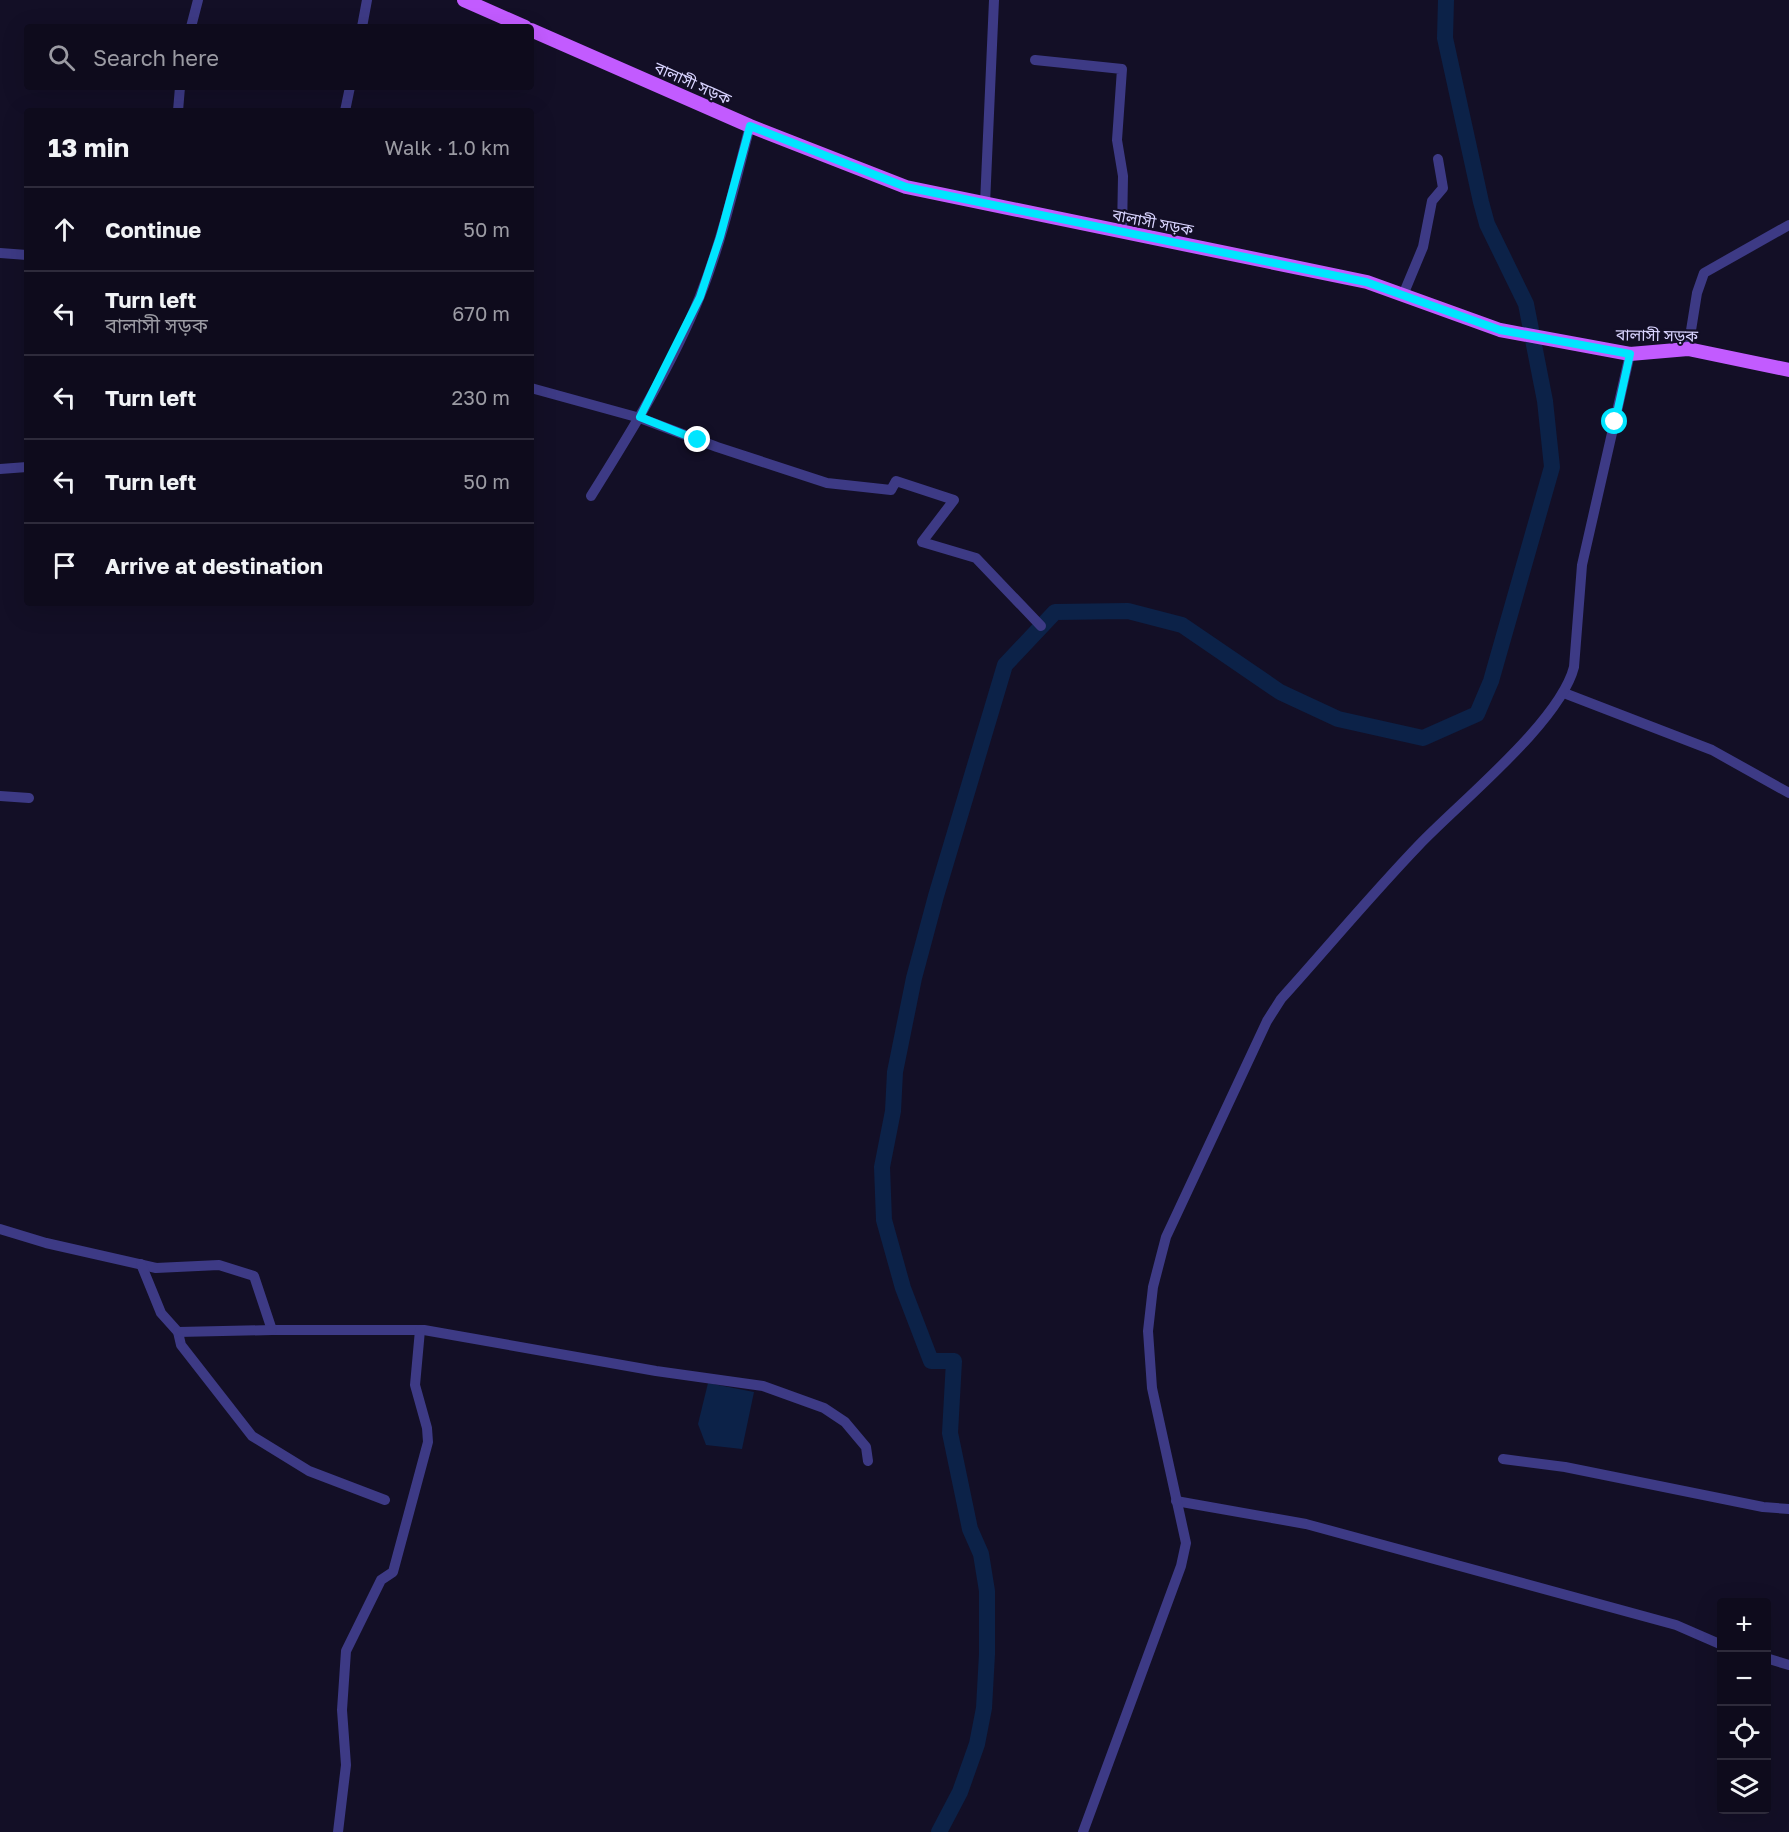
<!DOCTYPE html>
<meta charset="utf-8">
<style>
body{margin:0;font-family:"Golos Text","Noto Sans Bengali",sans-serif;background:#171425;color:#f1f3f6}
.controls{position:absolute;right:18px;bottom:18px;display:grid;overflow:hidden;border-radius:6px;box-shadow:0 6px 24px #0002}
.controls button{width:54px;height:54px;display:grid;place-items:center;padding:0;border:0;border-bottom:2px solid #2e2b3b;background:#0e0b1c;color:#f1f3f6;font:30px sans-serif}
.stop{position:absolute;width:18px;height:18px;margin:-14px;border:4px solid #00e5ff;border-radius:50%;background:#fff}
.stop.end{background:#00e5ff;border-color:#fff;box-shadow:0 2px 6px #0008}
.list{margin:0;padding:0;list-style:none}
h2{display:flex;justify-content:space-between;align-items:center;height:78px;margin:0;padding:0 24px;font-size:26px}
h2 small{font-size:20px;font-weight:400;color:#9b9ba3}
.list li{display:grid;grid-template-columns:39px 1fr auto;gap:18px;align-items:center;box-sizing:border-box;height:84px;padding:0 24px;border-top:2px solid #2e2b3b}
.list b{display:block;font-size:22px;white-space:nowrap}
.list p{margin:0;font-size:20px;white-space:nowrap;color:#9b9ba3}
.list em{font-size:20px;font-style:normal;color:#9b9ba3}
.icon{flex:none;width:33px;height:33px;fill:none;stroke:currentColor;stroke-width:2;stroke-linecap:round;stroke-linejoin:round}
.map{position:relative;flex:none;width:1789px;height:1832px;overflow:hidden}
.search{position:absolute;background:#0e0b1c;box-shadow:0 6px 24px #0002;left:24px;top:24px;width:510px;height:66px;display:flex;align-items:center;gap:15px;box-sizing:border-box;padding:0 21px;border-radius:6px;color:#9b9ba3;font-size:22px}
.panel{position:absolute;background:#0e0b1c;box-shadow:0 6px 24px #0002;left:24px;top:108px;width:510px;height:498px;border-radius:6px}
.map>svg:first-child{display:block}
.water{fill:#0c2248}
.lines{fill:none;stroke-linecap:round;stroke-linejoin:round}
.river{stroke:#0c2248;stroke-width:16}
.minor{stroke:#3d3a85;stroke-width:10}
.major{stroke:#c25bff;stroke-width:14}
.route{stroke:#00e5ff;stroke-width:8}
.labels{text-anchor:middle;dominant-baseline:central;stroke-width:4.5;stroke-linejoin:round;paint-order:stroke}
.street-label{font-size:16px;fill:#d9d4ff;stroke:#130f26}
</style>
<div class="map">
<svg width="1789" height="1832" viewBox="0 0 1789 1832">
<rect width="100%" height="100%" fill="#130f26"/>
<!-- water -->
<polygon class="water" points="708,1383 754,1392 742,1449 706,1445 698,1424"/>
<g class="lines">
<!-- river -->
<polyline class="river" points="939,1832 960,1792 977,1744 984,1708 987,1654 987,1591 981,1554 970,1529 950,1433 954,1361 931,1361 903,1288 884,1220 882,1167 893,1111 895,1072 914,978 936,896 1005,665 1055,612 1128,611 1182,625 1280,692 1338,719 1423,738 1477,714 1491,681 1552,467 1545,401 1526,304 1487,224 1481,202 1445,38 1446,0"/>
<!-- minor -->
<g class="minor">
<polyline points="191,27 198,0"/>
<polyline points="362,27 367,0"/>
<polyline points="1035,60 1122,69 1117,140 1123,176 1122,232"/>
<polyline points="178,111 180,87"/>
<polyline points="345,111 350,87"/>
<polyline points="985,204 994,0"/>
<polyline points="0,253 27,255"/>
<polyline points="1403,295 1423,247 1432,201 1443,188 1438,159"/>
<polyline points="1688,349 1697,293 1704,273 1789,225"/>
<polyline points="531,388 640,418 717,447 827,483 891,490 896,481 954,500 922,542 976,558 1041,626"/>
<polyline points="0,469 27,467"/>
<path d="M591,496C631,432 672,366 700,296C722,241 735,183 750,126"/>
<polyline points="1564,693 1712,750 1789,793"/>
<polyline points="0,796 29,798"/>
<polyline points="0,1229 46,1243 156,1268 219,1265 254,1276 272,1330 424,1330 656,1371 763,1386 824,1408 845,1422 866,1447 868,1461"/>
<polyline points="141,1264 161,1313 178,1332 181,1345 252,1436 309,1471 385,1500"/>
<polyline points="178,1332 272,1330"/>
<polyline points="1503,1459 1565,1467 1763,1507 1789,1509"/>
<polyline points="1176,1501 1306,1524 1676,1625 1722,1645"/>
<polyline points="1766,1658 1789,1665"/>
<polyline points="338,1832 346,1765 342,1710 346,1651 381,1580 393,1572 428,1442 427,1428 415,1385 420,1330"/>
<path d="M1083,1832L1181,1566L1186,1543L1152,1388L1148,1331L1153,1287L1166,1237L1267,1021L1281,999C1327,948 1371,895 1419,845C1460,802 1560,722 1574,667L1582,565L1630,354"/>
</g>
<!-- major -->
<g class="major">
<polyline points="464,0 525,27"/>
<polyline points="531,30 750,126 906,187 1367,282 1500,330 1630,354 1688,349 1789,370"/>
</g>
</g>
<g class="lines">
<!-- route -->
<polyline class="route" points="698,440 640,417 700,297 720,237 750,126 906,187 1366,282 1500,330 1630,354 1615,422"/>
</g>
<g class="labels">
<!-- street labels -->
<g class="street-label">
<text transform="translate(693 83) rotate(24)">বালাসী সড়ক</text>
<text transform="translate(1153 222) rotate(11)">বালাসী সড়ক</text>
<text transform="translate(1657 335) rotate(1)">বালাসী সড়ক</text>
</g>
</g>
</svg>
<div class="controls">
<button>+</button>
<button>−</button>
<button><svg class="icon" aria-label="locate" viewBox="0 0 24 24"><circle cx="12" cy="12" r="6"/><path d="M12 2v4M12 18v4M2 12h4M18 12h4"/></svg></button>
<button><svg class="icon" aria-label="layers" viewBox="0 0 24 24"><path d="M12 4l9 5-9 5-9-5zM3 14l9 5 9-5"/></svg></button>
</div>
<div class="stop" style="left:1615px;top:422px"></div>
<div class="stop end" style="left:698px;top:440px"></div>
<div class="search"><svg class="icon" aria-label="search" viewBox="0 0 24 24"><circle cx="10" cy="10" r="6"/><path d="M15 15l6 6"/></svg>Search here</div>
<section class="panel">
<h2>13 min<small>Walk · 1.0 km</small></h2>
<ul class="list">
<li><svg class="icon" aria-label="ahead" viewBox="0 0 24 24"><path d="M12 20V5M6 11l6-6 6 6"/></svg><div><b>Continue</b></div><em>50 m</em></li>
<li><svg class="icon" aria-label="left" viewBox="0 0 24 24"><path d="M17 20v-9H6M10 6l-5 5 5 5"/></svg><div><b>Turn left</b><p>বালাসী সড়ক</p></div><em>670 m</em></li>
<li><svg class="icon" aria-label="left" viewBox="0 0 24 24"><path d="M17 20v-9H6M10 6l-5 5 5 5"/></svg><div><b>Turn left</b></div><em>230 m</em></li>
<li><svg class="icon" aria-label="left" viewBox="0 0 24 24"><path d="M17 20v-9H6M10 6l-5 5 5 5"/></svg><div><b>Turn left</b></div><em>50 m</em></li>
<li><svg class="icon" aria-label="arrive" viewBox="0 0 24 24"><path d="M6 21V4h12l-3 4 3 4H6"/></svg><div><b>Arrive at destination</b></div></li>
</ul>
</section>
</div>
